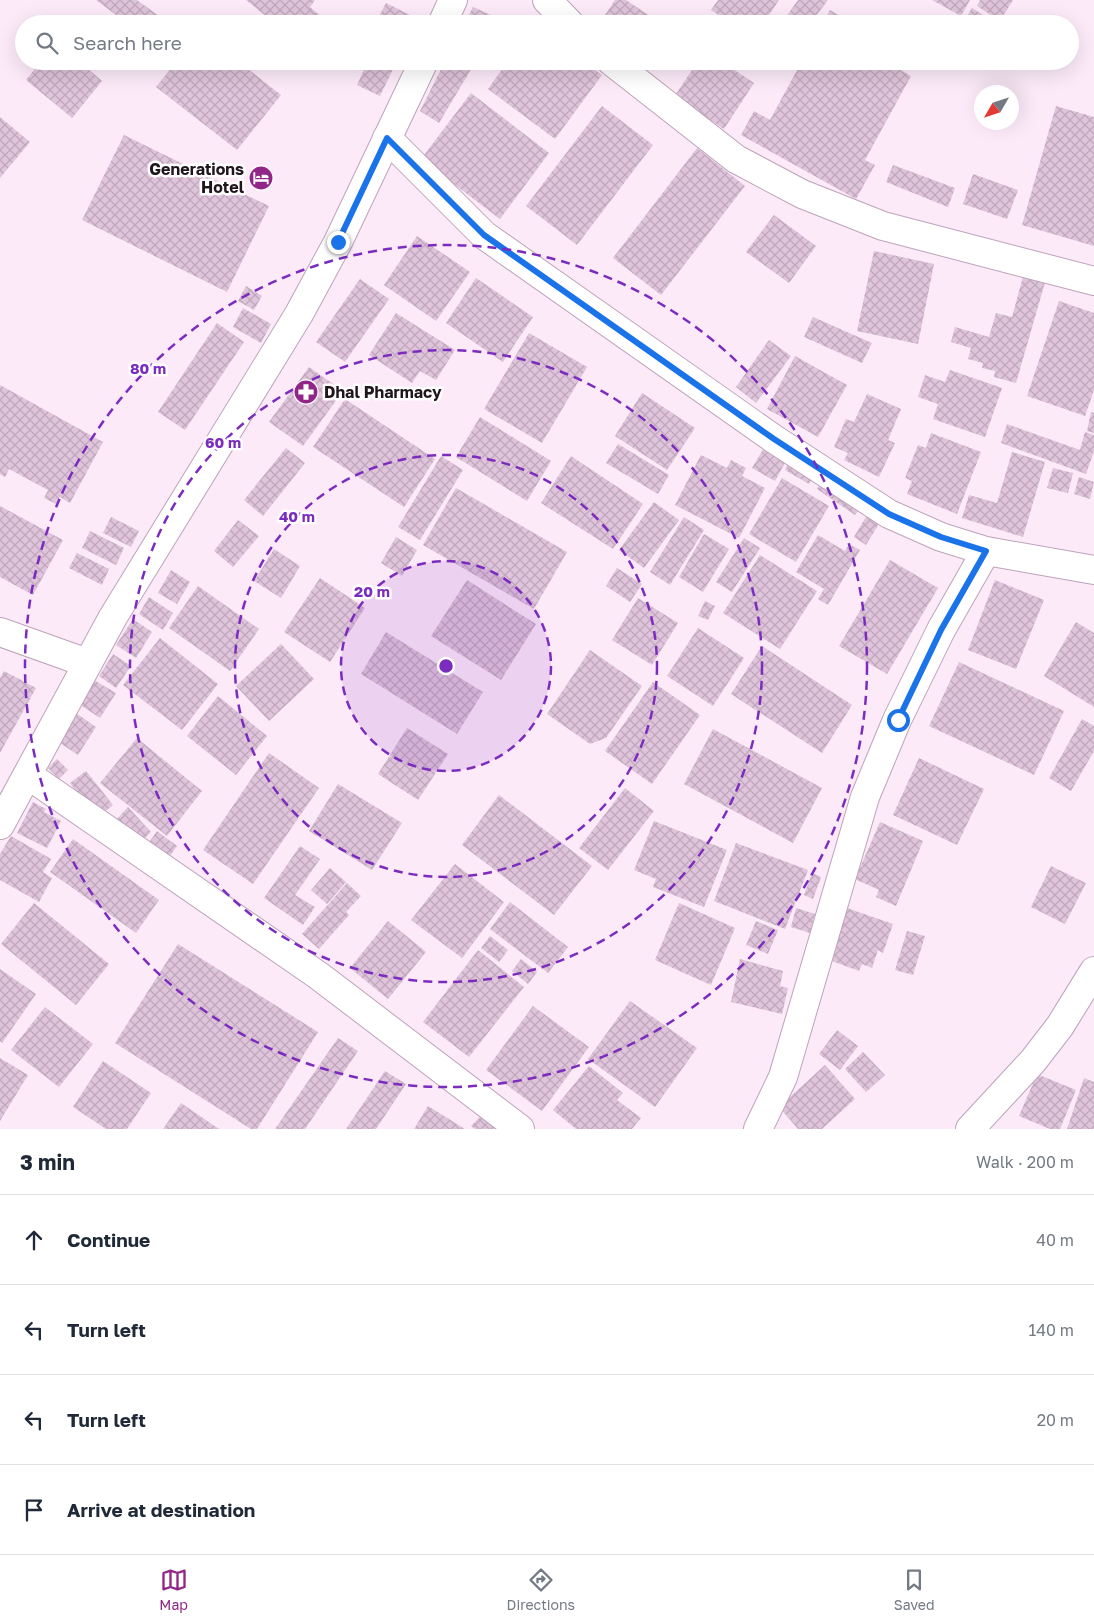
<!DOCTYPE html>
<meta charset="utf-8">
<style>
body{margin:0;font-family:"Golos Text",sans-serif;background:#f6f6f7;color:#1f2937}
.compass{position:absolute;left:974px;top:85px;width:45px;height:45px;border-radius:50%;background:#fff;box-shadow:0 5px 20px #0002;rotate:231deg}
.stop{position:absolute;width:15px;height:15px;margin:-11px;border:4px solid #1a73e8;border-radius:50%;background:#fff}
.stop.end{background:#1a73e8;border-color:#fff;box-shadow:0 1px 5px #0008}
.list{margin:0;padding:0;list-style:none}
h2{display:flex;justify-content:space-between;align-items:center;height:65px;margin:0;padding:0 20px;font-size:21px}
h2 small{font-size:16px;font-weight:400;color:#747a83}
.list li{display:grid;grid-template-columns:32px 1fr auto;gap:15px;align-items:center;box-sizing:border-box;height:90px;padding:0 20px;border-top:1px solid #e0e1e3}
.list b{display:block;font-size:19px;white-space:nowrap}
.list em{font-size:16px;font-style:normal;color:#747a83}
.icon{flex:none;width:28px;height:28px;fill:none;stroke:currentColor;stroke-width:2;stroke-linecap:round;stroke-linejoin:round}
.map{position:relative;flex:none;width:1094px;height:1129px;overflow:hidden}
.search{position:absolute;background:#fff;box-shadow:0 5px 20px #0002;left:15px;right:15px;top:15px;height:55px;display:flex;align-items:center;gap:12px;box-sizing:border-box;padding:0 18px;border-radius:28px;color:#747a83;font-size:19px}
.sheet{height:425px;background:#fff}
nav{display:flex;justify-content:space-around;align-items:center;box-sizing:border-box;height:70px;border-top:1px solid #e0e1e3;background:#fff;font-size:14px;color:#747a83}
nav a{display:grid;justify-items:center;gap:2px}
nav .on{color:#912588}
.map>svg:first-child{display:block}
.building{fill:url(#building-cross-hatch)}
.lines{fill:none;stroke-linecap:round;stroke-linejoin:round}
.minor-casing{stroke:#bea3ba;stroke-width:30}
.tertiary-casing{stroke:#bea3ba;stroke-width:30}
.minor{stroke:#fff;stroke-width:28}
.tertiary{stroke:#fff;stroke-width:28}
.route{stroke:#1a73e8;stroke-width:6}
.ring{fill:none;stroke:#7b2cbf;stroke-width:2.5;stroke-dasharray:9 6}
.labels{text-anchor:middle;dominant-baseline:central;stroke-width:5;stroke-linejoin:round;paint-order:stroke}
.poi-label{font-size:16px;font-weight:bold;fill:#1e151d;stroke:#fefefe;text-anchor:end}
.centre{fill:#7b2cbf;stroke:#fefefe;stroke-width:2.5}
.ring-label{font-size:15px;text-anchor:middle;font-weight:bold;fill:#7b2cbf;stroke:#fefefe;stroke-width:5;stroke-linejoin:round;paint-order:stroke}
</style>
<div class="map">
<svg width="1094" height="1129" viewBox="0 0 1094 1129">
<defs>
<pattern id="building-cross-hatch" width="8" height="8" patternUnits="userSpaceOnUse" patternTransform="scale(1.25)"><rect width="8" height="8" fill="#e0c4db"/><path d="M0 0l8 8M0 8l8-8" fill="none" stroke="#c0a8bc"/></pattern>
</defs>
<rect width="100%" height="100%" fill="#fceaf8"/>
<!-- building -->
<g class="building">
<polygon points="96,0 137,0 159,16 153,24 128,24"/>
<polygon points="246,0 315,0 310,7 330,24 276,24"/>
<polygon points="615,0 626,0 662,24 599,24"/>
<polygon points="718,0 779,0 763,24 732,24 711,10"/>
<polygon points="798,0 828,0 810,24 781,24"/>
<polygon points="932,0 970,0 961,16"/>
<polygon points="980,0 1013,0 1000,21 977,6"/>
<polygon points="386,3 418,19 415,24 384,24 377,20"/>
<polygon points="473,7 502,20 499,24 464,24"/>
<polygon points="972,8 998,24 962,24"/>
<polygon points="830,10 854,24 822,24"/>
<polygon points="41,61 79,61 102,81 72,118 26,80"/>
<polygon points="177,61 238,61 281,95 237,150 156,87"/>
<polygon points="368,61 397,61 380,96 357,85"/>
<polygon points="445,61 476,61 439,123 420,111"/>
<polygon points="508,61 583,61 602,75 555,139 488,89"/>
<polygon points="698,61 721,61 754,83 724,129 674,97"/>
<polygon points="802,61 885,61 911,76 865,160 875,165 856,199 741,135 754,111 770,120"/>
<polygon points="471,93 549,153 500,219 421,159"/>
<polygon points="602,106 653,145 577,245 526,206"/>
<polygon points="1056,106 1094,117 1094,246 1022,225"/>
<polygon points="0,117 30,142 0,178"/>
<polygon points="124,135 269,206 227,292 82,220"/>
<polygon points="697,148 745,186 661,295 613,258"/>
<polygon points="893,165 955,188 948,207 886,182"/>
<polygon points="973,174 1018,190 1007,219 963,204"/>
<polygon points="774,215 816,246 789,283 746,252"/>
<polygon points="417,236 470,272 436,321 384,285"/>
<polygon points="874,251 934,264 918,344 857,331"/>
<polygon points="1024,273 1046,279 1016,383 994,377 995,371 982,368 983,363 968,359 971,348 951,342 955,327 989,337 996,313 1012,317"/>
<polygon points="476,278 533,317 503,362 446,323"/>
<polygon points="360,279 389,299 345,362 316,342"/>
<polygon points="246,286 262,296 254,310 238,301"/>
<polygon points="1059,301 1094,313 1094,390 1085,416 1027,396"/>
<polygon points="243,308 271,324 261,343 233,327"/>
<polygon points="396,313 455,350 436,380 420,371 412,383 369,355"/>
<polygon points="813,317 872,343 862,363 804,337"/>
<polygon points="217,323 244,342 185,430 158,412"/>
<polygon points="529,333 587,367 542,443 484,409"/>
<polygon points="769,340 791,356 756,403 736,387"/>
<polygon points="795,356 847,385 818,437 767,409"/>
<polygon points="309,367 343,391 303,446 269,422"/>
<polygon points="950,370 1002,388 985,437 933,419 938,404 918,397 925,375 945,382"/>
<polygon points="0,385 103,442 70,503 60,497 56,504 44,498 48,490 9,469 5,477 0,474"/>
<polygon points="642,393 695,428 667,470 615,436"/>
<polygon points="867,394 901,409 888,440 895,443 879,477 844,460 848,453 834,447 846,419 854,422"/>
<polygon points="345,399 435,459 404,507 313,447"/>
<polygon points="1091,412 1094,413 1094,433 1087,431"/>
<polygon points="480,417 551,461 527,501 456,457"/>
<polygon points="1007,424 1080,450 1085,432 1094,435 1094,451 1086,474 1001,443"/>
<polygon points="931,433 981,452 957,514 907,494 912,481 905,478 918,445 926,448"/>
<polygon points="618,444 669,475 658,494 606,463"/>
<polygon points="765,446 787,459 775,481 752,468"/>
<polygon points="286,448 305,463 263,516 244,500"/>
<polygon points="1012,452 1045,462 1023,537 962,518 969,495 997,503"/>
<polygon points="701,455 727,468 731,460 746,468 742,476 765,488 739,538 675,505"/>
<polygon points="441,456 463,470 420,540 398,527"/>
<polygon points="571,456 643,504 613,549 541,503"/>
<polygon points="792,457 816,471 809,484 785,470"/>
<polygon points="1053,468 1073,473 1068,493 1047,488"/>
<polygon points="825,477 864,502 855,515 817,489"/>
<polygon points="1079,477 1094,482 1090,499 1074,494"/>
<polygon points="782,478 829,506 796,562 749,534"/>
<polygon points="456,488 567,552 534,609 423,545"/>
<polygon points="654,502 679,520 644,568 619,550"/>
<polygon points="0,506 63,540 33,595 0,577"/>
<polygon points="867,515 880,522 866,545 854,537"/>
<polygon points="111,517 139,531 131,547 103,533"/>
<polygon points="684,517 704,530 670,585 650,572"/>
<polygon points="238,520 259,536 233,567 214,551"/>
<polygon points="90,531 124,548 116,565 82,548"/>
<polygon points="704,534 729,549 703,592 679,577"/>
<polygon points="818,535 845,551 849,544 860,550 828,605 818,599 824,589 796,572"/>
<polygon points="396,537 417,550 402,576 381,563"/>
<polygon points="744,538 760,548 732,592 716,582"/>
<polygon points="274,549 300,566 281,598 254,581"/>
<polygon points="77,553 109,569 102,585 69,568"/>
<polygon points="760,555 817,591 780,649 723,613"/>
<polygon points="890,560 938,588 887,674 839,646"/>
<polygon points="617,568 642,584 630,602 606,586"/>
<polygon points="171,570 190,582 177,604 158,593"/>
<polygon points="320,578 365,608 330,662 284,632"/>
<polygon points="467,580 536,624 501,680 431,636"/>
<polygon points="995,580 1044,600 1016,669 968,650"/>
<polygon points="198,586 259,629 230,671 169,628"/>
<polygon points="149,597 173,613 163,630 139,614"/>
<polygon points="638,598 678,623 652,665 612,640"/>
<polygon points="705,601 715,606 708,620 698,616"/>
<polygon points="133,619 152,632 136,658 116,645"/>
<polygon points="1076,622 1094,633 1094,707 1044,676"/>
<polygon points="698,628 744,658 713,706 667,676"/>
<polygon points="386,632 483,692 457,734 361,674"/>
<polygon points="160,638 218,684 182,730 123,685"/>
<polygon points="281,644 314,679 269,721 236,686"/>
<polygon points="762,646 852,705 822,753 731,694"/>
<polygon points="590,650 642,686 606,738 590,744 547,714"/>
<polygon points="113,654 131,666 116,688 99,676"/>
<polygon points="959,662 1064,711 1034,775 929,726"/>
<polygon points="4,671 36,688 0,753 0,678"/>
<polygon points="94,680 116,693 100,718 79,704"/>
<polygon points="653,682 700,715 652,784 605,751"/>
<polygon points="218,696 267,736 236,775 187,736"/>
<polygon points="76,713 96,727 78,755 57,741"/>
<polygon points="1082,719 1094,726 1094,751 1071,791 1049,778"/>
<polygon points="407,728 448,754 418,800 378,774"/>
<polygon points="713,729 822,788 793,843 684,784"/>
<polygon points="137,738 202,791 167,836 100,783"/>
<polygon points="269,753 319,788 253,884 203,850"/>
<polygon points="919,758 984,789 957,845 893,815"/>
<polygon points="57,759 68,770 59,779 48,768"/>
<polygon points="86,771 113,805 97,818 70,783"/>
<polygon points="338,784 402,823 372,870 309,831"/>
<polygon points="625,788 654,811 608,870 579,848"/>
<polygon points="499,795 592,866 554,915 462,845"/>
<polygon points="33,802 46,809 44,812 61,821 47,848 17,833"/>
<polygon points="128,807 151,832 139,844 116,820"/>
<polygon points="654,821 727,850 704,907 653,887 656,879 634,870"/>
<polygon points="880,822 923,841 896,906 876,897 879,890 855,879"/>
<polygon points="157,831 177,846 170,856 150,841"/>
<polygon points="11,836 51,859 43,872 52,878 39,902 0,880 0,854"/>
<polygon points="73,839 159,900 136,933 50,872"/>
<polygon points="736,843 808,870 785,929 714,901"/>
<polygon points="300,846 320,859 295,895 315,907 303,925 264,898"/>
<polygon points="455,864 504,902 462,958 411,920"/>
<polygon points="1051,866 1086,883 1065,924 1031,907"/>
<polygon points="330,868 346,882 327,904 311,890"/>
<polygon points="812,873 821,877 813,899 804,895"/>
<polygon points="347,883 361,896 346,912 349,915 319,949 302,934"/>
<polygon points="510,902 568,947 548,973 490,929"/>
<polygon points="34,903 109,964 76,1005 1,944"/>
<polygon points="679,903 735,928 711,985 655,960"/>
<polygon points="796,908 815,914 810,933 791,927"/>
<polygon points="847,908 893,924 883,953 878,950 872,968 862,964 859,971 829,960"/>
<polygon points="388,921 426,952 388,999 350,968"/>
<polygon points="756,921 778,930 768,954 746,945"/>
<polygon points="907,931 925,936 913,975 895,970"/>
<polygon points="490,936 508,950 499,962 481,948"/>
<polygon points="178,944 318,1032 257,1129 251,1129 115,1043"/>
<polygon points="478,950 524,987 469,1057 423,1022"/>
<polygon points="521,959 537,972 528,984 512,971"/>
<polygon points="740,959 783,971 780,986 788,988 782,1014 731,1002"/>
<polygon points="0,969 36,994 2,1043 0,1041"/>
<polygon points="630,1001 697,1048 655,1107 588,1059"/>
<polygon points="533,1006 589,1047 542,1111 486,1070"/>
<polygon points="45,1007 93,1044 59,1087 11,1050"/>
<polygon points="837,1030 858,1046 840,1070 819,1054"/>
<polygon points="338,1038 358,1051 305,1129 275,1129"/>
<polygon points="863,1052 885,1075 866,1092 845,1069"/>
<polygon points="0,1058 28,1075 0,1121"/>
<polygon points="103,1061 151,1093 127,1129 106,1129 73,1107"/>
<polygon points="825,1065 855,1099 822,1129 798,1129 779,1107"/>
<polygon points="589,1066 623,1093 617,1100 641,1118 632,1129 576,1129 553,1110"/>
<polygon points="385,1071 406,1084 376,1129 346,1129"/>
<polygon points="1037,1074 1076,1090 1060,1129 1050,1129 1019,1116"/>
<polygon points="1084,1078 1094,1082 1094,1129 1067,1129"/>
<polygon points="181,1103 219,1129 163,1129"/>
<polygon points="428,1106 465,1129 414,1129"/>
<polygon points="490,1107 502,1129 475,1129 471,1126"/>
</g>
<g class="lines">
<defs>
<g id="minor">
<polyline points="547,0 570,24"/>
<polyline points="611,61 736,159 802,194 883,226 1094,281"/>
<polyline points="387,138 484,235 774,439 889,514 941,537 986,551 1094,570"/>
<polyline points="0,632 87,663"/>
<polyline points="28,775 319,976 520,1129"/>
<polyline points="758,1129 783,1077 865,797 897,720 941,630 986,551"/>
<polyline points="970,1129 1033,1061 1060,1026 1094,971"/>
</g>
<g id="tertiary">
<polyline points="442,24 453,0"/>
<polyline points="0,825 113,617 299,314 338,242 424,61"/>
</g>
</defs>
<!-- minor casing -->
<use href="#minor" class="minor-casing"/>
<!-- tertiary casing -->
<use href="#tertiary" class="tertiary-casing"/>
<!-- minor -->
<use href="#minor" class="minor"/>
<!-- tertiary -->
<use href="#tertiary" class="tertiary"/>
</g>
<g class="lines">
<!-- route -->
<polyline class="route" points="338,242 387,138 484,235 774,439 889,514 941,537 986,551 941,630 898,720"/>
</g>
<!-- distance rings -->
<circle cx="446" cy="666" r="105" fill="#7b2cbf" fill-opacity=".12"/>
<g class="ring">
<circle cx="446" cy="666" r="105"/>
<circle cx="446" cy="666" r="211"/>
<circle cx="446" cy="666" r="316"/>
<circle cx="446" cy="666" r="421"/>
</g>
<!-- icons -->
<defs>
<symbol id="hotel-disc" viewBox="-11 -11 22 22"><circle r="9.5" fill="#912588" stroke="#fefefe"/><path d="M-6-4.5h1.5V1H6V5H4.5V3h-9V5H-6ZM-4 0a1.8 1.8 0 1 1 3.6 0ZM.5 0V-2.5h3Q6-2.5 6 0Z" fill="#fff"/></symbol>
<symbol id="pharmacy-disc" viewBox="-11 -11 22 22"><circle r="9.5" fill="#912588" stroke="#fefefe"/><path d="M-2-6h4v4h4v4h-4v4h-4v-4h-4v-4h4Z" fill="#fff"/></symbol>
</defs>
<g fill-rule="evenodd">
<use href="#hotel-disc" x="247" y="164" width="28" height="28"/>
<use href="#pharmacy-disc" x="292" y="378" width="28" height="28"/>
</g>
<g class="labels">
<!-- poi labels -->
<g class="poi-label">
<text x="244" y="169">Generations<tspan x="244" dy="18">Hotel</tspan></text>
<text x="324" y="392" text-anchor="start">Dhal Pharmacy</text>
</g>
</g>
<circle cx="446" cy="666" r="8" class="centre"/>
<g class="ring-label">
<text x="148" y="374">80 m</text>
<text x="223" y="448">60 m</text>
<text x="297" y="522">40 m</text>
<text x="372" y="597">20 m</text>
</g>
</svg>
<svg class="compass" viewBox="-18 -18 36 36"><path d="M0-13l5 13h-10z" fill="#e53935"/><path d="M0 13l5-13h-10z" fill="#747a83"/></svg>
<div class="stop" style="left:898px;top:720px"></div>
<div class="stop end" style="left:338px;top:242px"></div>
<div class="search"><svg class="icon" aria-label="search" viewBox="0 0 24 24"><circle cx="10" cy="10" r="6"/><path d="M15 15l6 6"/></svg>Search here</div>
</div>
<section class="sheet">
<h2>3 min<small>Walk · 200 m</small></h2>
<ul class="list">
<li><svg class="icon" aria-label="ahead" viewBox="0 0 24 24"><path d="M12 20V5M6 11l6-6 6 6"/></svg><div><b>Continue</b></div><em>40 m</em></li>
<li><svg class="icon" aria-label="left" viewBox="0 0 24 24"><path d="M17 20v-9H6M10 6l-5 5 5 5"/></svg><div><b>Turn left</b></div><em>140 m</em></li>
<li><svg class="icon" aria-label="left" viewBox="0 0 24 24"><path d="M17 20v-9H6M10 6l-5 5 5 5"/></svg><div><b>Turn left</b></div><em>20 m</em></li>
<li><svg class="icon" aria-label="arrive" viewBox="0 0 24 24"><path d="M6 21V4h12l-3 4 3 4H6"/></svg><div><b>Arrive at destination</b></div></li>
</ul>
</section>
<nav>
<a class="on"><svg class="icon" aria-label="map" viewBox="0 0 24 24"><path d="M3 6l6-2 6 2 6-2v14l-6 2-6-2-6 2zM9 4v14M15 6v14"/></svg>Map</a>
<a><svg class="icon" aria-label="directions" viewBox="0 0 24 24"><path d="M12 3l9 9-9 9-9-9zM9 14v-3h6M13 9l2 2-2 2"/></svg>Directions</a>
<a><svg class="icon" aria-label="saved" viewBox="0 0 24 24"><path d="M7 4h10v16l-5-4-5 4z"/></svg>Saved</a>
</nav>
